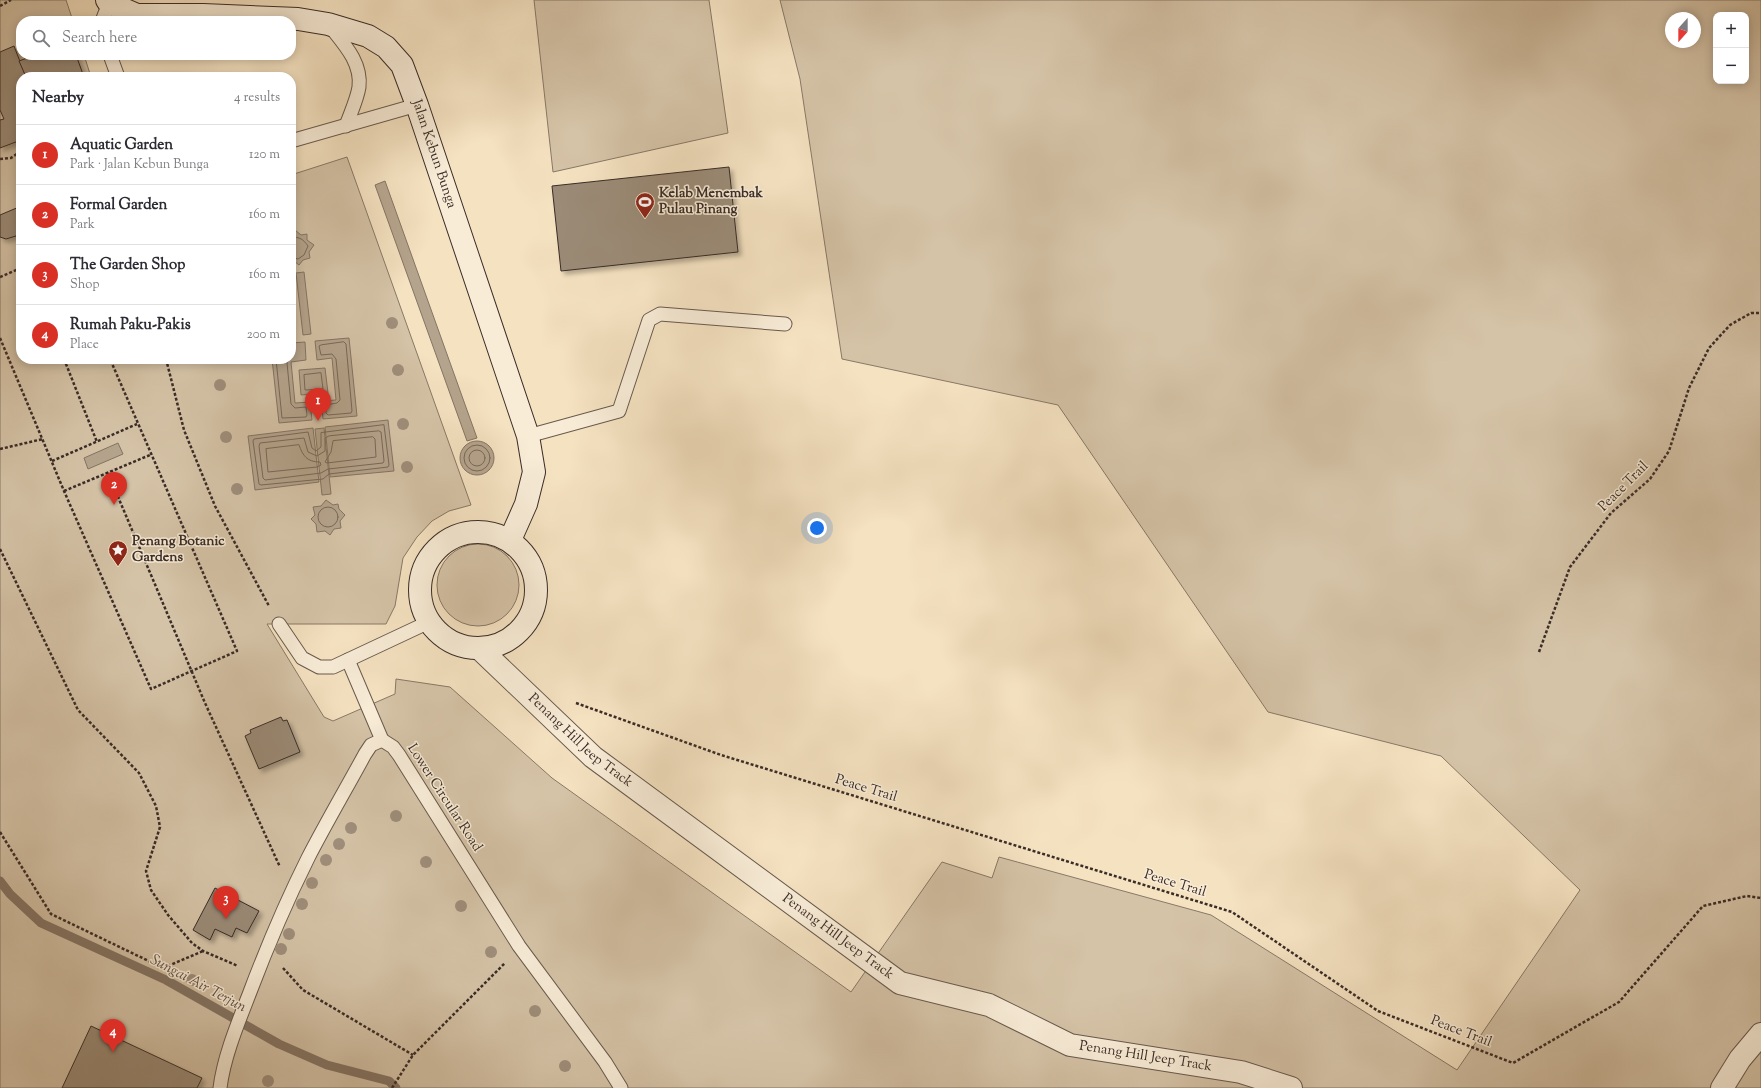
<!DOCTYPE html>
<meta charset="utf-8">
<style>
body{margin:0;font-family:"Sorts Mill Goudy",serif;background:#f7f7f7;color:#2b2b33}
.controls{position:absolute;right:12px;top:12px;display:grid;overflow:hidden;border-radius:8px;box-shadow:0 2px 10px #0003}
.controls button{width:36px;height:36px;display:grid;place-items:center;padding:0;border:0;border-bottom:1px solid #e1e1e2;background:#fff;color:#2b2b33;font:20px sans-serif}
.compass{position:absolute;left:1665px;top:12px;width:36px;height:36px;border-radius:50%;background:#fff;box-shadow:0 2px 10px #0003;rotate:201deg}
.you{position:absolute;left:817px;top:528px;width:14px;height:14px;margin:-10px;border:3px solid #fff;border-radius:50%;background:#1a73e8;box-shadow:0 0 0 6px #1a73e833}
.badge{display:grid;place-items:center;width:26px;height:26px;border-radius:50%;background:#d93025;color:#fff;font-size:13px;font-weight:700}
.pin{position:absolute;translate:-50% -33px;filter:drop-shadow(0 1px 2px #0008)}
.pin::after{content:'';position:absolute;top:21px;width:14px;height:12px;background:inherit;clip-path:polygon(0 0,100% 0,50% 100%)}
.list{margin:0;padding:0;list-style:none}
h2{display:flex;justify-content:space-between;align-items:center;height:52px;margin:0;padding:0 16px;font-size:17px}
h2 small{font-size:13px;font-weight:400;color:#7c7c81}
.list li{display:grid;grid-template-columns:26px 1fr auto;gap:12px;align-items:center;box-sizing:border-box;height:60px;padding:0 16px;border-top:1px solid #e1e1e2}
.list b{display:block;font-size:15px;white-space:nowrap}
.list p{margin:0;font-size:13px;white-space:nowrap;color:#7c7c81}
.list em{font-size:13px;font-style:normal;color:#7c7c81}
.icon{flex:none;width:22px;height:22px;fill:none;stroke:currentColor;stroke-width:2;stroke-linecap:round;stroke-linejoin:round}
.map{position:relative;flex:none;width:1761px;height:1088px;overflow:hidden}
.search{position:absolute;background:#fff;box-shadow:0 2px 10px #0003;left:16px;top:16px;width:280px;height:44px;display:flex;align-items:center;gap:10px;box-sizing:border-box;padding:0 14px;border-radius:16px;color:#7c7c81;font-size:15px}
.panel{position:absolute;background:#fff;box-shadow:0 2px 10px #0003;left:16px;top:72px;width:280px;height:292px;border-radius:16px}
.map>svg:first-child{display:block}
.green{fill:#d5c3a7;stroke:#887867;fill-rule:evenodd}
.water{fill:#b5a48d;stroke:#847464}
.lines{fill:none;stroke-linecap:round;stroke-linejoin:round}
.shore{stroke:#78685a;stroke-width:1}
.stream{stroke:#847464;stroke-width:9}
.building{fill:#9b8b77;stroke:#3a2c27;filter:url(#shadow)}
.lane-casing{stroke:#695a4e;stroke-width:15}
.street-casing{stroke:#695a4e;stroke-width:24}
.secondary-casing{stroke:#3a2c27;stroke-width:24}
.path{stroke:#3a2c27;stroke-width:2.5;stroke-dasharray:3 2;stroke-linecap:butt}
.lane{stroke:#f8ecd7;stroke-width:13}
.street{stroke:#f8ecd7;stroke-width:22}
.secondary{stroke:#f8ecd7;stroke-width:22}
.tree{fill:#9f8e7b}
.labels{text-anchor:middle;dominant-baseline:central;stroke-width:3;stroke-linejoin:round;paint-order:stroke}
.street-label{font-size:14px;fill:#3a2c27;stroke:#f8ecd7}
.poi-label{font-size:14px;font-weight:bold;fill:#3a2c27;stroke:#f8ecd7;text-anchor:start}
.water-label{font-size:15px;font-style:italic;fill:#5f5046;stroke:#f8ecd7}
</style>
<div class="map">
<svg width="1761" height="1088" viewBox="0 0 1761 1088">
<defs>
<filter id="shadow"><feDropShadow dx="3.5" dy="3.5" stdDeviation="2" flood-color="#0004"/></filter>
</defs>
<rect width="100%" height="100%" fill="#f5e2c1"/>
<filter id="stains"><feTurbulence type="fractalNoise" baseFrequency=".005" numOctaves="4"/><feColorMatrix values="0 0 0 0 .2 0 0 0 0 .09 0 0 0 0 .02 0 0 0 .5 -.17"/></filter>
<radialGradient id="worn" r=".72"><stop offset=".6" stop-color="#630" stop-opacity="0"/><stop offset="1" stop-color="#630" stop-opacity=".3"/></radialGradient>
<!-- green -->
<g class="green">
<path d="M0,0H66L73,21H21V55H84L91,77H21V359H291V175L347,157L471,505L449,511L432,521L417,537L403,558L395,606L386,624H267L324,717L333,721L395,694L396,679L450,687L552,778L851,992L942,862L992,878L999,857L1211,915L1457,1070L1580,890L1441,756L1268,712L1058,405L842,359L800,79L780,0H1761V1088H0ZM1716,15H1746V81H1716ZM1671,18H1695V42H1671Z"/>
<polygon points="534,0 709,0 728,133 553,172"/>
<circle cx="478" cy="585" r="41"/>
</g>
<!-- water -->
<g class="water">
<polygon points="385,181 477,438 467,441 375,185"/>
<polygon points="295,230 301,235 307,234 307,240 314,245 309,252 310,258 303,260 299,265 294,261 291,261 291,236"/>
<polygon points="304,272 311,334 303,335 296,273"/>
<polygon points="349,338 357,416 323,419 321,401 336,400 332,358 317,360 315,341"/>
<polygon points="305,342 306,360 291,362 295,403 310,402 312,420 279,423 272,359 291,359 291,343"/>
<polygon points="325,368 328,393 301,395 299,370"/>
<polygon points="388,420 394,471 330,477 325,427"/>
<polygon points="313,428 319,482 255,490 248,436"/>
<polygon points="324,428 331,494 322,495 315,429"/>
<circle cx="477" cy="458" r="17"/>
<polygon points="118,443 123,454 88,469 84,458"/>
<polygon points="326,500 333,505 338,504 339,509 345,515 340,521 341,528 334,529 330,535 325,531 317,532 316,524 311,519 315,515 313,507 321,506"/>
</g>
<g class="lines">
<!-- shore -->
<g class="shore">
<path d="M291,237C300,237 303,239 308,246L304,255L298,259L291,257"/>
<polygon points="344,342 346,344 352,411 351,413 328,415 326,413 326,405 337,403 340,400 336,359 332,354 321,355 319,346 321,345"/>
<polyline points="276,359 282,418 306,417 307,415 306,407 295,408 291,404 287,363 289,359"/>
<polygon points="321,373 323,389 305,390 304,375"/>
<polygon points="384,425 389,465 388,467 329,474 323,479 261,485 259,484 253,441 254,439 308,432 312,448 316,451 321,447 321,433"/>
<polygon points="379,431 381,432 384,461 383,463 328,469 321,473 265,480 263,478 259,446 260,443 304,438 308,452 317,456 325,451 325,438 329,436"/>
<polygon points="373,437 375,439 376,457 327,463 325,462 331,452 333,441"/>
<path d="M299,445C303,456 307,462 320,462L321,465L317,467L268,472L266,449Z"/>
<circle cx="477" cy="458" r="13"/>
<circle cx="477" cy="458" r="8"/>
<circle cx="328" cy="517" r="10"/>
</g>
<!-- stream -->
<polyline class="stream" points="0,881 10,894 41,923 166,980 279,1044 327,1065 389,1081 396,1088"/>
</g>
<!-- building -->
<g class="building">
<polygon points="14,46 26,77 21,77 21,140 0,148 0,120 4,119 0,110 0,52"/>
<polygon points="35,55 76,55 84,77 26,77 19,61"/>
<polygon points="729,167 738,252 561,271 552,186"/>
<polygon points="19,207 21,213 21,228 16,236 6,239 0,237 0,215"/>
<polygon points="281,717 283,721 287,720 300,752 259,769 245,736 251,733 250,730"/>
<polygon points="215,888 259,911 247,933 236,928 232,937 215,929 210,940 193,930"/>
<polygon points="91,1026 202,1078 197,1088 62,1088"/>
</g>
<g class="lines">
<defs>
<g id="lane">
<polyline points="102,21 109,3"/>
<path d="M329,25C343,43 362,62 359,87C357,100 350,114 346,126"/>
<polyline points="110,55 118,77"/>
<polyline points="291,141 417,105"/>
<polyline points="528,436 619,411 649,320 660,314 785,324"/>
<polyline points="279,624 302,658 319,667 333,667 429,622"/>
<polyline points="348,660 382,740"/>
<polyline points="382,740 393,747 399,755 519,946 605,1062 621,1088"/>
<path d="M220,1088C224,1056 238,1023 250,992C267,947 286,902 308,858C326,823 346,789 365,754L371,745L382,740"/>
</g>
<g id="street">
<path id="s1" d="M480,649L593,757L900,983L989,1005L1070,1045L1241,1072L1291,1088"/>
<polyline points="1722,1088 1740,1059 1761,1034"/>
</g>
<g id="secondary">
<path id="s2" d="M107,0L109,3L137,15H203L298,19L328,24L368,36L386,47L402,65L417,105L528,436L534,472L526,504L510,540"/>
<circle cx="478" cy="590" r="58"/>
</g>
</defs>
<!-- lane casing -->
<use href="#lane" class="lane-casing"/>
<!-- street casing -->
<use href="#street" class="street-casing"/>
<!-- secondary casing -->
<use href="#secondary" class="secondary-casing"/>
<!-- path -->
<g class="path">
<polyline points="0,6 11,0"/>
<polyline points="0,159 11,158 21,151"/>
<polyline points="0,277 21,268"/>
<polyline points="0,338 64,491 151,689 237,651 110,359"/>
<polyline points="64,359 97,442"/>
<polyline points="166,359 184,430 215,506 269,606"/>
<polyline points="0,449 43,439"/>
<polyline points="52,461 137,424"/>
<polyline points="108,473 205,703 280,867"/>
<polyline points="64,491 150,455"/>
<polyline points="0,549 78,710 139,773 156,806 160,827 146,871 151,890 168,915 192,943 203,951 238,966"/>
<polyline points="1539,652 1570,567 1611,513 1650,479 1669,451 1689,388 1709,348 1730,325 1751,313 1761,313"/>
<polyline points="576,703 721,755 1232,912 1378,1011 1513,1063 1619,1002 1703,906 1747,896 1761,898"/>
<polyline points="0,832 51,914 157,965 168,966 203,951"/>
<polyline points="283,968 303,990 413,1055"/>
<polyline points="392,1088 413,1055 505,963"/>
</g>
<!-- lane -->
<use href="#lane" class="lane"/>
<!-- street -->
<use href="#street" class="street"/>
<!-- secondary -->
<use href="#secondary" class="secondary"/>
</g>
<!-- trees -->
<g class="tree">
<circle cx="392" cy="323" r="6"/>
<circle cx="398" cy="370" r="6"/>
<circle cx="220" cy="385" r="6"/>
<circle cx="403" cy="424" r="6"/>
<circle cx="226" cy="437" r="6"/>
<circle cx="407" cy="467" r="6"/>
<circle cx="237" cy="489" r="6"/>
<circle cx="396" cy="816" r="6"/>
<circle cx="351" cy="828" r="6"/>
<circle cx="339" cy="844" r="6"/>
<circle cx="326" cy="860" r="6"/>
<circle cx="426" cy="862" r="6"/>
<circle cx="312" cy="883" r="6"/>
<circle cx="302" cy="904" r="6"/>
<circle cx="461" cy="906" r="6"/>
<circle cx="289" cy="934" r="6"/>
<circle cx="281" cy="949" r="6"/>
<circle cx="491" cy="952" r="6"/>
<circle cx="192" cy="980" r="6"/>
<circle cx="535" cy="1011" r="6"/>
<circle cx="565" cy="1066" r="6"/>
<circle cx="268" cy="1081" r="6"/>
</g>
<!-- icons -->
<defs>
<symbol id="stadium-pin" viewBox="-11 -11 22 30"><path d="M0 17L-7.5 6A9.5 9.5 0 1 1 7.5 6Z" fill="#8f2418" stroke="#f8ecd7"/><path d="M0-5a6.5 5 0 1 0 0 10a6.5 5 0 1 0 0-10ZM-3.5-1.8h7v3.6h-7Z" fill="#fff"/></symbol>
<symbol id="sight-pin" viewBox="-11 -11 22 30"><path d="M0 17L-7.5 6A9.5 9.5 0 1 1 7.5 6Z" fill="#8f2418" stroke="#f8ecd7"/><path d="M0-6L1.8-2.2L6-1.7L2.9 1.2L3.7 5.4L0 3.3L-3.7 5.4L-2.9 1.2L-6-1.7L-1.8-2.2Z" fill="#fff"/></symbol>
</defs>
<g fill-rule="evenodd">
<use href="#stadium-pin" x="634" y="191" width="22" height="30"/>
<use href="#sight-pin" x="107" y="539" width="22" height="30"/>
</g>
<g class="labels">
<!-- street labels -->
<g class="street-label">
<text stroke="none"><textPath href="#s2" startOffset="407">Jalan Kebun Bunga</textPath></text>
<text transform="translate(1624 487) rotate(-45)">Peace Trail</text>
<text stroke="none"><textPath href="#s1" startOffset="136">Penang Hill Jeep Track</textPath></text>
<text transform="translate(866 789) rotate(17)">Peace Trail</text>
<text transform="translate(444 798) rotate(57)">Lower Circular Road</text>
<text transform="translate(1175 884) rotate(17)">Peace Trail</text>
<text stroke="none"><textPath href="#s1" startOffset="460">Penang Hill Jeep Track</textPath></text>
<text transform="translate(1461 1032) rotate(21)">Peace Trail</text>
<text stroke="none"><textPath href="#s1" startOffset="796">Penang Hill Jeep Track</textPath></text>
</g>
<!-- poi labels -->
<g class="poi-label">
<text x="659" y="194">Kelab Menembak<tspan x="659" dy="16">Pulau Pinang</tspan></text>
<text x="132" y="542">Penang Botanic<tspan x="132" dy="16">Gardens</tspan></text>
</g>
<!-- water labels -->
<g class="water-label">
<text transform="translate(198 984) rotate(28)">Sungai Air Terjun</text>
</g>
</g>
<rect width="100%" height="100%" filter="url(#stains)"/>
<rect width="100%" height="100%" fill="url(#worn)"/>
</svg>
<div class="controls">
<button>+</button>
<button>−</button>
</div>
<svg class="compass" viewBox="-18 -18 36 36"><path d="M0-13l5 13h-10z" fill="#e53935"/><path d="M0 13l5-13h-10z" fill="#7c7c81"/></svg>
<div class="you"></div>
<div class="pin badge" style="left:318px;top:421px">1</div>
<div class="pin badge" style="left:114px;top:505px">2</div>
<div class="pin badge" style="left:226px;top:919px">3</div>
<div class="pin badge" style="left:113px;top:1052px">4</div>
<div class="search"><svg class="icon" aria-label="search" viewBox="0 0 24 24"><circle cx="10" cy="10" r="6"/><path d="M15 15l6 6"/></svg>Search here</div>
<section class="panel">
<h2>Nearby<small>4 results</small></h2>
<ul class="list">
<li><span class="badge">1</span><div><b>Aquatic Garden</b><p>Park · Jalan Kebun Bunga</p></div><em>120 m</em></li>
<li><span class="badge">2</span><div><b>Formal Garden</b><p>Park</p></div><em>160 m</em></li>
<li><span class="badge">3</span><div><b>The Garden Shop</b><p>Shop</p></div><em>160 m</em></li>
<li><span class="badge">4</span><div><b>Rumah Paku-Pakis</b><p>Place</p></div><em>200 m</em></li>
</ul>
</section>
</div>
